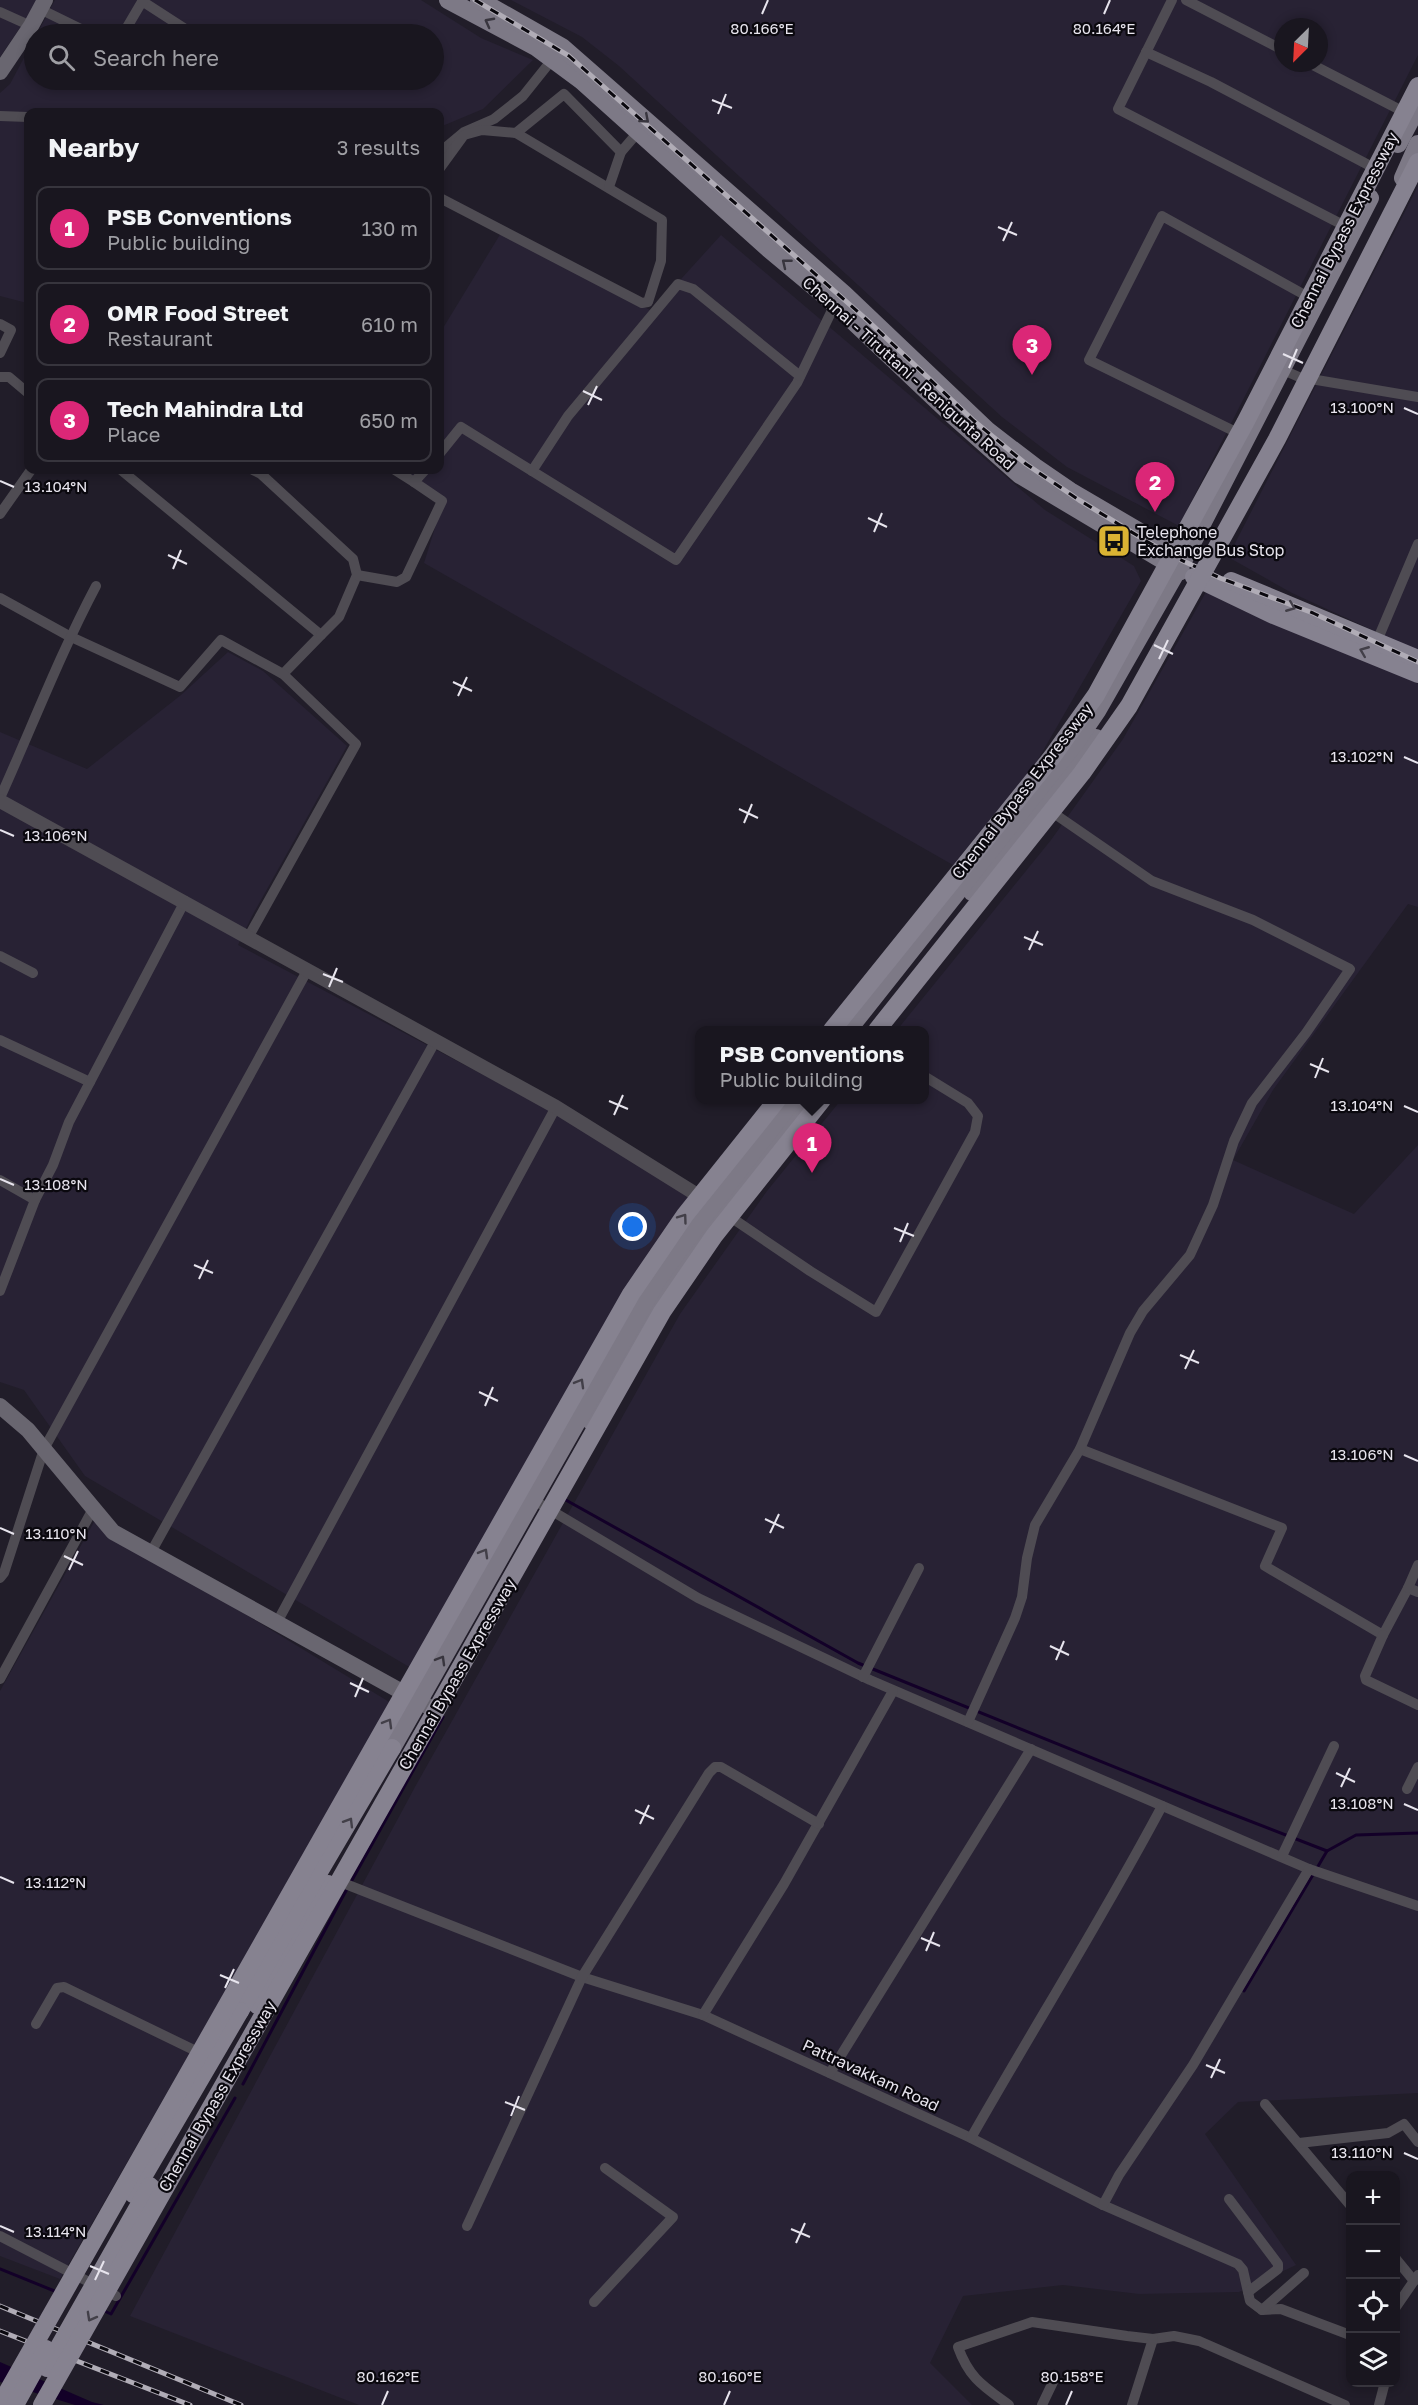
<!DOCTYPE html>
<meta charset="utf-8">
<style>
body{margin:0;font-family:"Golos Text",sans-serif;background:#26232c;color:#f1f3f6}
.controls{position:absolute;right:18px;bottom:18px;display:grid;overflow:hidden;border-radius:12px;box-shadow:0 3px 9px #0003}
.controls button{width:54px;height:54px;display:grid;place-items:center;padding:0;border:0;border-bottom:2px solid #37353d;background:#19161f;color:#f1f3f6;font:30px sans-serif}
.compass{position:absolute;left:1274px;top:18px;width:54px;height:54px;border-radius:50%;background:#19161f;box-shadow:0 3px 9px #0003;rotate:204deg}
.you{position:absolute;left:633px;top:1227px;width:21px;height:21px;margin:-15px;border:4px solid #fff;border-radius:50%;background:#1a73e8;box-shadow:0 0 0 9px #1a73e833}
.badge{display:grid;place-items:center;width:39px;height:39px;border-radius:50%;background:#db2777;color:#fff;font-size:20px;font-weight:700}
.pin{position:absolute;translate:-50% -50px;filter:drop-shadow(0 2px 3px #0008)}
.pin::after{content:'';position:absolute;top:32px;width:21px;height:18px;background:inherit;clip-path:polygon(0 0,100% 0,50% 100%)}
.popup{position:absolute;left:695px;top:1026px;width:234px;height:78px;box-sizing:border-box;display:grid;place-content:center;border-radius:12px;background:#19161f;filter:drop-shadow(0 2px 4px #0005);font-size:20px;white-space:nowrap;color:#9f9fa4}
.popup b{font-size:22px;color:#f1f3f6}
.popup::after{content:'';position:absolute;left:50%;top:100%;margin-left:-12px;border:12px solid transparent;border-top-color:#19161f}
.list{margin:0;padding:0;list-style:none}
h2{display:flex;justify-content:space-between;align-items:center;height:78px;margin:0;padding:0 24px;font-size:26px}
h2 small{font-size:20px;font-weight:400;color:#9f9fa4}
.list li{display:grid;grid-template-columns:39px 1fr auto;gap:18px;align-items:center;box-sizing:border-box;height:84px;margin:0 12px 12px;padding:0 12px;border:2px solid #37353d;border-radius:12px}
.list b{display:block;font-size:22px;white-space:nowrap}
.list p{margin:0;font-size:20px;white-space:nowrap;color:#9f9fa4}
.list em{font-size:20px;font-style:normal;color:#9f9fa4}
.icon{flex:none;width:33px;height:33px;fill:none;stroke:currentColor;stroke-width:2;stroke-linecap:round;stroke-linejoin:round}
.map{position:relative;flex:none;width:1418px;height:2405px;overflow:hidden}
.search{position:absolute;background:#19161f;box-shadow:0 3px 9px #0003;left:24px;top:24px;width:420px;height:66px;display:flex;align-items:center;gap:15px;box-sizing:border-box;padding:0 21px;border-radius:33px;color:#9f9fa4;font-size:22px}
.panel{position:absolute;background:#19161f;box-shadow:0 3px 9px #0003;left:24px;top:108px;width:420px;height:366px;border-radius:12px}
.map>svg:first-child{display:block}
.built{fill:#282234;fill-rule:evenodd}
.water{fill:#130028}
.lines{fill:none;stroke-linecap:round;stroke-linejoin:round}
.stream{stroke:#130028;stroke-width:3}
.minor{stroke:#4f4c53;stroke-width:10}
.tertiary{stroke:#4f4c53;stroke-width:14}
.secondary{stroke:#696670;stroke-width:16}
.primary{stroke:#7d7986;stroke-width:18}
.trunk{stroke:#868290;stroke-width:18}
.rail-casing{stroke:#b0acb6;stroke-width:5}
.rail{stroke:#0a080e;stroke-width:3;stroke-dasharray:9;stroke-linecap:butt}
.trunk-bridge{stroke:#868290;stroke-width:18}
.oneway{stroke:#38353e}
.oneway2{stroke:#423f48}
.ticks{fill:none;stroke:#e7e4ed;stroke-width:2}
.labels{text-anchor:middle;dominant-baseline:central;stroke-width:4.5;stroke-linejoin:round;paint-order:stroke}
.street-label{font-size:16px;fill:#e7e4ed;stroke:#0a080e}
.poi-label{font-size:16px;fill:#e7e4ed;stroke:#0a080e;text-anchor:start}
.ticks-label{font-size:15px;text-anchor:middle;fill:#e7e4ed;stroke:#0a080e;stroke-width:4.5;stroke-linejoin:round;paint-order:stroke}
</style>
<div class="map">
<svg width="1418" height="2405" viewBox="0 0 1418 2405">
<rect width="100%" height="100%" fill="#211d29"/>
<!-- built -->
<g class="built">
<polygon points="0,0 39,0 0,57"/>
<polygon points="55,0 421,0 481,38 533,60 483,109 440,127 440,112 28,112 28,302 23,302 0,296 0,93 10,84 34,39 34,80 434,80 434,34 37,34"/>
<path d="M511,0H1418V55L1179,526L1067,467L1002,417L619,66L582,37ZM1283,27H1319V63H1283Z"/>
<polygon points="1418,186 1418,651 1292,593 1228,557"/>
<polygon points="501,233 652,311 721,235 1045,510 1134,566 1141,581 1036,763 953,865 424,563 444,499 405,470 440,470 440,333"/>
<polygon points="1206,592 1378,663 1418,684 1418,907 1408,904 1273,1090 1233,1160 1354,1214 1418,1145 1418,2093 1238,2102 1205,2134 1296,2265 1239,2292 1139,2294 1063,2285 963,2296 930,2363 972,2405 359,2405 130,2316 415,1787 680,1314 767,1191 841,1100 924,1100 924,1030 897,1030 1051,840 1123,739"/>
<polygon points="228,652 263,671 347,746 252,916 238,945 563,1117 689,1196 411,1668 85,1476 24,1390 0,1382 0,732 87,769 181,695"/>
<polygon points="94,1522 391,1703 60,2279 0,2256 0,1691"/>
</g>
<!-- water -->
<polygon class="water" points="0,2362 92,2402 104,2405 75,2405 0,2382"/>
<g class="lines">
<!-- stream -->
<g class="stream">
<polyline points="564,1499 858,1663 1206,1804 1327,1851"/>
<polyline points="1317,1868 1327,1851 1356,1835 1418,1833"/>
<polyline points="1244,1991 1314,1873"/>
<polyline points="243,2084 342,1898 443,1717"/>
<polyline points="0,2269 57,2292"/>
<polyline points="102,2310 111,2314 235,2098"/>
</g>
<!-- minor -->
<g class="minor">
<polyline points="1172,0 1118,109 1349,228"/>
<polyline points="1186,0 1283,50"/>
<polyline points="142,1 193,34"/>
<polyline points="40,9 91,34"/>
<polyline points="0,12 31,26"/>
<polyline points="123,34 143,0"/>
<polyline points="1146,52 1211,82 1378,170"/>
<polyline points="1309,63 1410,115"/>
<path d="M174,80C181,84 187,85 194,80"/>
<polyline points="0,116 28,117"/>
<polyline points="516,133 564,94 621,152"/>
<polyline points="440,152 464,132 494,119 523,96 555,56"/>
<polyline points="440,168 464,135 482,130 516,133 662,220 661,261 648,302 642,303 440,198"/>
<polyline points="609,187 621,152 639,131"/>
<polyline points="0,324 11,330 0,353"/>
<polyline points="1283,370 1299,377 1418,397"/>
<polyline points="0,377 9,377 28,393"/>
<polyline points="1242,435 1089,360 1162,216 1312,299"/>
<polyline points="440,453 461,427 676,560 797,383 835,304"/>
<polyline points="121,470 321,635 283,674"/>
<polyline points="253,470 261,474 353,559 357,575 339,617 321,635"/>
<polyline points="395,470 414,482"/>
<polyline points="532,471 568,416 678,284 693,289 800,376"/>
<polyline points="0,514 31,470"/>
<polyline points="357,575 397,582 406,577 442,501 414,482 425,470"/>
<polyline points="0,598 69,636 180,687 221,640 283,674 356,744 249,936"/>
<polyline points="1377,641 1418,544"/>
<path d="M0,798C32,727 60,654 96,586"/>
<polyline points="0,956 33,973"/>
<polyline points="0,1040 90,1082"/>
<polyline points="0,1180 35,1200"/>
<polyline points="726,1214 810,1271 876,1312 975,1132 978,1116 968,1103 924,1076"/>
<polyline points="0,1291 35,1200 53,1165 69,1122 185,901"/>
<polyline points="1080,1449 1282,1528 1265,1566 1383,1635 1408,1588 1418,1592"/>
<polyline points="532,1499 698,1598 870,1680 1309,1869 1418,1906"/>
<polyline points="155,1545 436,1040"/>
<polyline points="0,1578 4,1573 44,1449 308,969"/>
<polyline points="1408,1588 1418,1565"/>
<polyline points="281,1615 556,1107"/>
<polyline points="1383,1635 1365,1676 1366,1680 1418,1705"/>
<polyline points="863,1677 919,1568"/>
<polyline points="0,1679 93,1509"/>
<polyline points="968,1722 1015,1618 1022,1597 1027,1558 1035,1525 1080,1449 1130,1333 1143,1311 1190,1255 1213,1205 1234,1141 1252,1103 1306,1033 1350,969 1253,920 1152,881 1049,810"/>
<polyline points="1407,1789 1418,1767"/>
<polyline points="1282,1856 1334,1746"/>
<polyline points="343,1883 582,1977 703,2015 971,2138 1103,2205 1238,2264 1243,2270 1250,2301 1262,2310 1281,2309 1350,2335"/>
<polyline points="703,2015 784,1884 893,1691"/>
<polyline points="36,2024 57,1988 64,1987 196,2051"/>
<polyline points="830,2073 1031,1749"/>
<polyline points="1265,2104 1350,2205"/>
<path d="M971,2138C1034,2027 1102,1919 1162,1806"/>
<polyline points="1299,2143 1388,2133 1404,2124 1418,2142"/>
<polyline points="1229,2199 1278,2264 1278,2269 1248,2292"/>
<polyline points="1103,2205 1119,2175 1193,2065 1309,1869"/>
<polyline points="467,2226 582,1977 709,1773 715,1767 721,1767 819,1824"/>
<polyline points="0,2236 116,2296"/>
<polyline points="1396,2259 1414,2281"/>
<polyline points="594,2302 673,2217 605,2168"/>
<polyline points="1396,2307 1418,2275"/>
<polyline points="1262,2310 1304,2273"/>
<path d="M1009,2405C983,2386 969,2378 958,2347L1032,2322L1127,2336L1153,2339L1174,2336L1199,2341L1345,2405"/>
<polyline points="1042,2405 1053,2382"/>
<polyline points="1132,2405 1153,2339"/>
<polyline points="1379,2405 1385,2382"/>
</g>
<!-- tertiary -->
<polyline class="tertiary" points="0,801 556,1107 707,1201"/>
<!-- secondary -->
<g class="secondary">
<polyline points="0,72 31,26 45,0"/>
<polyline points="0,1406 28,1430 113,1532 431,1708"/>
</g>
<!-- primary -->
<g class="primary">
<polyline points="448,0 536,47 582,81 769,249 835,304 948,411 1020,475 1181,571"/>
<polyline points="479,0 562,47 844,294 988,431 1035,467 1070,491 1174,552"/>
<polyline points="1398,144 1418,106"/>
<polyline points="1403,178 1418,144"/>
<polyline points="972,892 1044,806 1096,738"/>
<polyline points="848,1030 1076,742 1097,711 1185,557 1370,198"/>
<path d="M591,1421C621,1364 653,1309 689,1256C725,1202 766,1151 807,1100"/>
<polyline points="378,1750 392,1748 658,1279 701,1220 793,1100"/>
</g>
<!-- trunk -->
<g class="trunk">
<polyline points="1194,577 1271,614 1418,674"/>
<polyline points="1231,581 1418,659"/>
<polyline points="257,2005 328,1884"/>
<polyline points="240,2011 319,1872 392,1748"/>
</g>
<defs>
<g id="rail">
<polyline points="475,0 569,56 866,319 974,421 1026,464 1079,500 1166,553 1220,578 1313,613 1418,662"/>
<polyline points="0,2306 241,2405"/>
<polyline points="0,2331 190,2405"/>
</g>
</defs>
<!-- rail casing -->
<use href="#rail" class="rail-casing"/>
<!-- rail -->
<use href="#rail" class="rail"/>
<!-- trunk-bridge -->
<g class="trunk-bridge">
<polyline points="832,1030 1052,757 1096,695 1245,423 1418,86"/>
<polyline points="877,1030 1082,773 1129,706 1277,439 1418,162"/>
<polyline points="133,2194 240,2011"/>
<polyline points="47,2368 150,2186"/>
<polyline points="0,2405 631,1294 685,1215 777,1100"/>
<polyline points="15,2405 46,2349"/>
<polyline points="42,2405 662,1312 714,1236 822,1100"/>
</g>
</g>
<!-- one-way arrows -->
<defs><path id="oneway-chevron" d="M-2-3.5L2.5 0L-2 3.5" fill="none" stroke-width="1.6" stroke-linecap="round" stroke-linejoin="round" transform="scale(1.5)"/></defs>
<g class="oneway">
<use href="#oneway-chevron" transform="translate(489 22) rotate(-152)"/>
<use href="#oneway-chevron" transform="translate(645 119) rotate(41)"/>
<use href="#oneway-chevron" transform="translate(786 263) rotate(-141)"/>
<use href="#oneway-chevron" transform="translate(441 1660) rotate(-60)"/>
</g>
<g class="oneway2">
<use href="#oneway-chevron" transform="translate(1291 607) rotate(22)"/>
<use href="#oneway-chevron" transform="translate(1364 651) rotate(-158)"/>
<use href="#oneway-chevron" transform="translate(683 1218) rotate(-54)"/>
<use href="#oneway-chevron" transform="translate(580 1383) rotate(-60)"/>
<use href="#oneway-chevron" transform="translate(484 1553) rotate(-60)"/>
<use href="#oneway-chevron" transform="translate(388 1723) rotate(-60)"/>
<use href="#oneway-chevron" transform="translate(349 1822) rotate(-59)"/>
<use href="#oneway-chevron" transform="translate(91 2317) rotate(119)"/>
</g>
<!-- ticks -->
<path class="ticks" d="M762,14L768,0M1104,14L1110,0M712,100L732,108M718,114L726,94M998,227L1017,235M1003,241L1012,222M1283,354L1303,363M1289,368L1297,349M583,391L602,400M588,405L597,386M1404,408L1418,414M0,481L14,487M868,518L887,527M874,532L882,513M168,555L187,564M173,569L181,550M1154,645L1173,654M1159,659L1168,640M453,682L472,691M458,696L467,677M1404,757L1418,763M739,809L758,818M744,823L752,804M0,830L14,836M1024,937L1043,945M1029,950L1038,931M323,974L343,982M329,987L337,968M1310,1064L1329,1072M1315,1078L1323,1058M609,1101L628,1109M1404,1106L1418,1112M614,1115L623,1095M0,1179L14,1185M894,1228L914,1236M900,1242L908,1223M194,1265L213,1273M199,1279L208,1260M1180,1355L1199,1363M1185,1369L1194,1350M479,1392L498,1401M485,1406L493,1387M1404,1455L1418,1461M765,1519L784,1528M0,1528L14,1534M770,1533L779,1514M64,1556L83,1565M69,1570L78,1551M1050,1646L1069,1655M1056,1660L1064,1641M350,1683L369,1692M355,1697L363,1678M1336,1773L1355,1782M1341,1787L1350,1768M1404,1804L1418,1810M635,1810L654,1819M640,1824L649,1805M0,1877L14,1883M921,1938L940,1946M926,1951L934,1932M220,1975L239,1983M225,1988L234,1969M1206,2065L1225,2073M1211,2078L1220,2059M505,2102L525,2110M511,2116L519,2096M1404,2153L1418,2159M0,2226L14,2232M791,2229L810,2237M796,2243L805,2223M90,2266L109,2274M95,2280L104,2261M382,2405L388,2391M724,2405L730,2391M1066,2405L1072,2391"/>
<!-- icons -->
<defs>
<symbol id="bus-square" viewBox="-11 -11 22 22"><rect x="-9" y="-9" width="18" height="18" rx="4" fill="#dab333" stroke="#0a080e"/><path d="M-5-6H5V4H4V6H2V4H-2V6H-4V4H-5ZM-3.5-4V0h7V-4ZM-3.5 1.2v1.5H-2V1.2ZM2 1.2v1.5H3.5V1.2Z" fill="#111"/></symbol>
</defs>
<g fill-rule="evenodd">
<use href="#bus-square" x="1095" y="522" width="38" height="38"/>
</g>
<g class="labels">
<!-- street labels -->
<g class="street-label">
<text transform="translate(1344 230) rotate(-63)">Chennai Bypass Expressway</text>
<text transform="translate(909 373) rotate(42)">Chennai - Tiruttani - Renigunta Road</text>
<text transform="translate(1022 791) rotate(-52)">Chennai Bypass Expressway</text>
<text transform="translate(457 1674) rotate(-60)">Chennai Bypass Expressway</text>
<text transform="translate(871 2075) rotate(25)">Pattravakkam Road</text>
<text transform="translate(217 2096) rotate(-60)">Chennai Bypass Expressway</text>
</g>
<!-- poi labels -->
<g class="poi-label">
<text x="1137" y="532">Telephone<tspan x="1137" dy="18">Exchange Bus Stop</tspan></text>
</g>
</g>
<g class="ticks-label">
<text x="1104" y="34">80.164°E</text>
<text x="762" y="34">80.166°E</text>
<text x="1362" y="413">13.100°N</text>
<text x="56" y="492">13.104°N</text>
<text x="1362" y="762">13.102°N</text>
<text x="56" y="841">13.106°N</text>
<text x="1362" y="1111">13.104°N</text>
<text x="56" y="1190">13.108°N</text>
<text x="1362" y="1460">13.106°N</text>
<text x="56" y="1539">13.110°N</text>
<text x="1362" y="1809">13.108°N</text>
<text x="56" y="1888">13.112°N</text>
<text x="1362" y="2158">13.110°N</text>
<text x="56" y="2237">13.114°N</text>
<text x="388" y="2382">80.162°E</text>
<text x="730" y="2382">80.160°E</text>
<text x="1072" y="2382">80.158°E</text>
</g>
</svg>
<div class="controls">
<button>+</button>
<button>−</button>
<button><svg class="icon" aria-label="locate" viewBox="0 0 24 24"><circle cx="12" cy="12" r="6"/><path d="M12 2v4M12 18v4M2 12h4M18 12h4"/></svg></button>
<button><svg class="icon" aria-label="layers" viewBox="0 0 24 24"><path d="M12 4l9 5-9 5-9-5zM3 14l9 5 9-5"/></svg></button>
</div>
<svg class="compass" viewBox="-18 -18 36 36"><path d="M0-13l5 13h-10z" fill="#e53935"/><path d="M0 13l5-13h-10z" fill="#9f9fa4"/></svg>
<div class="you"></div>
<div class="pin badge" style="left:812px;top:1173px">1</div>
<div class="popup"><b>PSB Conventions</b>Public building</div>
<div class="pin badge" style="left:1155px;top:512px">2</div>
<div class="pin badge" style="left:1032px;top:375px">3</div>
<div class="search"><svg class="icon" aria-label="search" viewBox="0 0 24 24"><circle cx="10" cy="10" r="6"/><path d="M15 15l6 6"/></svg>Search here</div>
<section class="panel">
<h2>Nearby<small>3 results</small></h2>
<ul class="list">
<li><span class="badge">1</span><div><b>PSB Conventions</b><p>Public building</p></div><em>130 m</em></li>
<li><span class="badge">2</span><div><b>OMR Food Street</b><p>Restaurant</p></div><em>610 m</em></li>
<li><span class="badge">3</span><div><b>Tech Mahindra Ltd</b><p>Place</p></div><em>650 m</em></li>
</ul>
</section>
</div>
